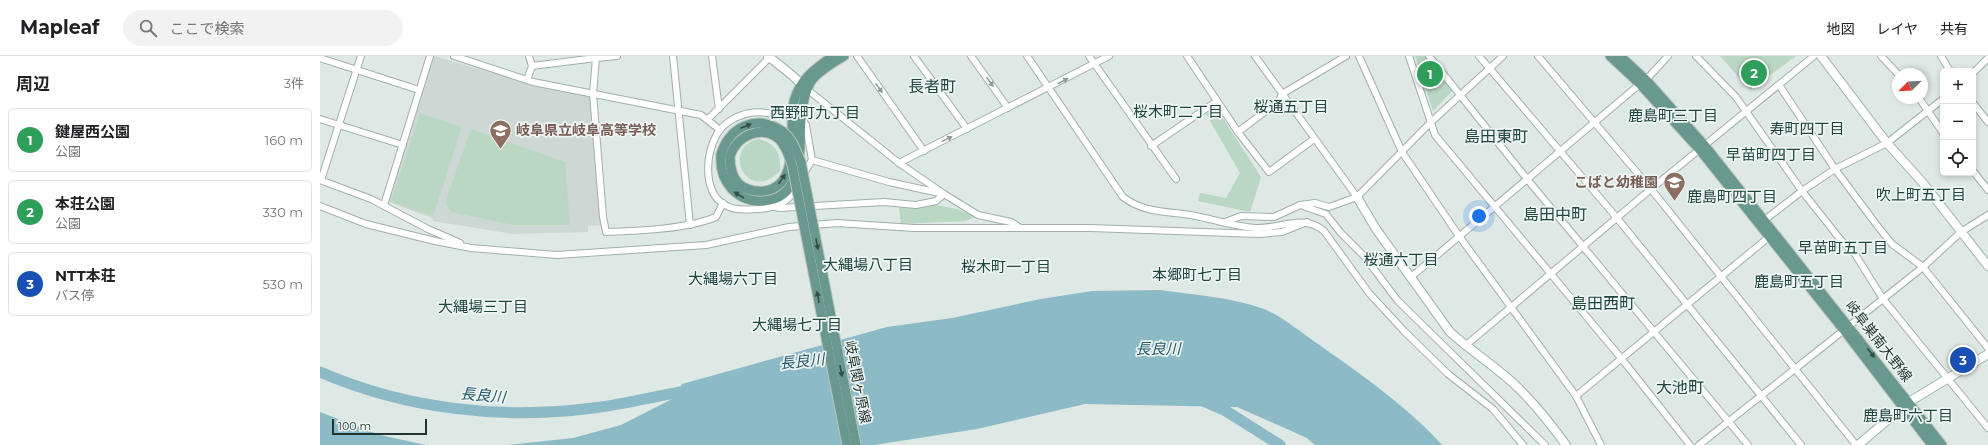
<!DOCTYPE html>
<html lang="ja">
<meta charset="utf-8">
<style>
body{margin:0;font-family:Montserrat,"Noto Sans JP",sans-serif;background:#f2f2f2;color:#202124}
.controls{position:absolute;right:12px;top:12px;display:grid;overflow:hidden;border-radius:6px;box-shadow:0 2px 6px #0003}
.controls button{width:36px;height:36px;display:grid;place-items:center;padding:0;border:0;border-bottom:1px solid #e0e0e0;background:#fff;color:#202124;font:20px sans-serif}
.compass{position:absolute;left:1572px;top:12px;width:36px;height:36px;border-radius:50%;background:#fff;box-shadow:0 2px 6px #0003;rotate:246deg}
.scale{position:absolute;left:12px;bottom:10px;width:95px;box-sizing:border-box;padding-left:4px;border:2px solid #223531;border-top:0;font-size:11px;line-height:14px;white-space:nowrap;color:#223531;-webkit-text-stroke:3px #eef5f2;paint-order:stroke}
.you{position:absolute;left:1159px;top:160px;width:14px;height:14px;margin:-10px;border:3px solid #fff;border-radius:50%;background:#1a73e8;box-shadow:0 0 0 6px #1a73e833}
.badge{display:grid;place-items:center;width:26px;height:26px;border-radius:50%;background:#d93025;color:#fff;font-size:13px;font-weight:700}
.pin{position:absolute;translate:-50% -50%;border:2px solid #fff;box-shadow:0 1px 4px #0006}
.list{margin:0;padding:0;list-style:none}
h2{display:flex;justify-content:space-between;align-items:center;height:52px;margin:0;padding:0 16px;font-size:17px}
h2 small{font-size:13px;font-weight:400;color:#757577}
.list li{display:grid;grid-template-columns:26px 1fr auto;gap:12px;align-items:center;box-sizing:border-box;height:64px;margin:0 8px 8px;padding:0 8px;border:1px solid #e0e0e0;border-radius:6px}
.list b{display:block;font-size:15px;white-space:nowrap}
.list p{margin:0;font-size:13px;white-space:nowrap;color:#757577}
.list em{font-size:13px;font-style:normal;color:#757577}
.icon{flex:none;width:22px;height:22px;fill:none;stroke:currentColor;stroke-width:2;stroke-linecap:round;stroke-linejoin:round}
.map{position:relative;flex:none;width:1668px;height:389px;overflow:hidden}
header{display:flex;align-items:center;gap:24px;box-sizing:border-box;height:56px;padding:0 20px;background:#fff;border-bottom:1px solid #e0e0e0}
header strong{font-size:19px}
nav{display:flex;gap:22px;margin-inline-start:auto;font-size:14px}
.search{width:280px;height:36px;background:#f2f2f2;display:flex;align-items:center;gap:10px;box-sizing:border-box;padding:0 14px;border-radius:22px;color:#757577;font-size:15px}
main{display:flex}
aside{flex:1;background:#fff}
.map>svg:first-child{display:block}
.built{fill:#cdd7d3}
.green{fill:#b9d7c3}
.water{fill:#8cbac7}
.lines{fill:none;stroke-linecap:round;stroke-linejoin:round}
.river{stroke:#8cbac7;stroke-width:11}
.street-casing{stroke:#a2afab;stroke-width:8}
.secondary-casing{stroke:#9fb2ac;stroke-width:10}
.primary-casing{stroke:#bdc2c1;stroke-width:11}
.street{stroke:#fff;stroke-width:6}
.secondary{stroke:#fff;stroke-width:8}
.primary{stroke:#68988e;stroke-width:9}
.primary-bridge-casing{stroke:#bdc2c1;stroke-width:11;stroke-linecap:butt}
.primary-bridge{stroke:#68988e;stroke-width:9}
.oneway{fill:#909a98}
.oneway2{fill:#344e48}
.labels{text-anchor:middle;dominant-baseline:central;stroke-width:3.5;stroke-linejoin:round;paint-order:stroke}
.education-label{font-size:14px;font-weight:bold;fill:#785e54;stroke:#eef5f2;text-anchor:start}
.street-label{font-size:14px;fill:#223531;stroke:#eef5f2}
.neighbourhood-label{font-size:15px;fill:#20443e;stroke:#eef5f2}
.water-label{font-size:15px;font-style:italic;fill:#245a69;stroke:#eef5f2}
.quarter-label{font-size:16px;fill:#20443e;stroke:#eef5f2}
</style>
<header>
<strong>Mapleaf</strong>
<div class="search"><svg class="icon" aria-label="search" viewBox="0 0 24 24"><circle cx="10" cy="10" r="6"/><path d="M15 15l6 6"/></svg>ここで検索</div>
<nav><a>地図</a><a>レイヤ</a><a>共有</a></nav>
</header>
<main>
<aside>
<h2>周辺<small>3件</small></h2>
<ul class="list">
<li><span class="badge" style="background:#2e9e5b">1</span><div><b>鍵屋西公園</b><p>公園</p></div><em>160 m</em></li>
<li><span class="badge" style="background:#2e9e5b">2</span><div><b>本荘公園</b><p>公園</p></div><em>330 m</em></li>
<li><span class="badge" style="background:#1a4fb4">3</span><div><b>NTT本荘</b><p>バス停</p></div><em>530 m</em></li>
</ul>
</aside>
<div class="map">
<svg width="1668" height="389" viewBox="0 0 1668 389">
<rect width="100%" height="100%" fill="#dee8e4"/>
<!-- built -->
<polygon class="built" points="114,0 212,29 269,40 272,42 283,169 268,170 268,176 193,178 113,165 112,162 69,146"/>
<!-- green -->
<g class="green">
<polygon points="1095,0 1105,0 1132,35 1113,55"/>
<polygon points="1400,0 1476,0 1430,34"/>
<polygon points="895,50 941,121 930,156 878,145 880,137 906,142 920,117 886,58"/>
<polygon points="100,57 142,71 113,160 71,146"/>
<polygon points="151,73 245,106 250,169 193,169 132,156 126,149 127,141"/>
<path d="M439,83C457,89 461,97 460,115C427,149 400,91 439,83Z"/>
<polygon points="610,148 637,153 655,161 646,165 581,168 579,152"/>
</g>
<!-- water -->
<g class="water">
<path d="M840,234C875,239 911,241 944,253C960,259 981,276 995,286C1039,317 1086,349 1122,389H995L987,382L917,351L765,348L657,373L554,389H187L253,382L301,369L356,341L362,328L567,271L632,262L721,243L772,235Z"/>
<polygon points="0,356 60,379 106,389 0,389"/>
</g>
<g class="lines">
<!-- river -->
<g class="river">
<path d="M0,316C86,353 181,364 273,352C307,348 339,339 372,334"/>
<polyline points="883,345 906,355 960,389"/>
</g>
<defs>
<g id="street">
<polyline points="134,0 213,26 381,59 400,74"/>
<path d="M297,0L276,2L273,38L283,161L286,176C318,175 367,173 396,161L403,147"/>
<polyline points="353,0 370,169"/>
<polyline points="392,0 399,53"/>
<polyline points="537,0 604,95"/>
<polyline points="594,0 647,73"/>
<polyline points="651,0 688,52"/>
<path d="M707,0L803,141C825,158 850,155 876,160C895,164 917,171 936,172C961,173 983,157 1004,175L1049,237L1085,276L1128,318L1173,353L1203,389"/>
<polyline points="769,0 856,123"/>
<polyline points="867,0 918,76 949,116 994,83"/>
<polyline points="935,0 1037,141"/>
<polyline points="1039,0 1082,96 1139,180 1256,340 1281,389"/>
<polyline points="1089,0 1115,79 1301,302 1370,389"/>
<polyline points="1109,0 1207,123 1428,389"/>
<polyline points="1159,0 1297,162 1481,389"/>
<polyline points="1218,0 1331,133 1536,389"/>
<polyline points="1376,0 1416,41 1482,135 1520,183 1535,198 1563,243 1668,372"/>
<polyline points="1561,0 1578,18"/>
<polyline points="1621,0 1630,15"/>
<polyline points="0,2 99,34"/>
<polyline points="212,10 276,2 277,0"/>
<polyline points="1653,17 1668,2"/>
<polyline points="207,24 212,10 209,0"/>
<polyline points="1326,24 1348,0"/>
<polyline points="1459,29 1515,113 1556,168 1572,188 1603,211 1668,292"/>
<polyline points="488,34 579,107 624,138 658,159 691,166 699,171"/>
<polyline points="1599,42 1623,77"/>
<polyline points="1653,47 1668,66"/>
<path d="M473,56L466,60C452,59 443,54 430,57C418,59 403,67 397,78C385,100 382,140 409,151C418,155 430,153 439,153C456,152 469,146 477,131"/>
<polyline points="482,62 486,69 492,104"/>
<polyline points="0,63 83,89"/>
<polyline points="388,63 450,1"/>
<polyline points="918,76 959,45 962,38 1026,0"/>
<polyline points="831,90 897,45"/>
<polyline points="579,107 789,0"/>
<polyline points="1653,115 1668,134"/>
<polyline points="483,119 492,104 569,126 624,138"/>
<polyline points="0,124 51,143 108,173 140,187"/>
<polyline points="1,124 41,0"/>
<polyline points="64,149 110,0"/>
<polyline points="980,149 1006,158 1020,176 1044,200 1078,245 1225,389"/>
<polyline points="0,150 46,168 115,185 151,192 237,199 386,189 469,171 517,167 594,172 771,172 939,178 962,176 987,166"/>
<polyline points="455,151 460,152 564,146 596,149 616,145 624,138"/>
<polyline points="905,166 921,160 954,161 980,149 995,147 1009,151 1037,141 1111,66 1183,0"/>
<polyline points="1442,166 1482,135 1515,113 1567,87 1623,43"/>
<polyline points="1091,221 1320,28"/>
<polyline points="1529,270 1603,211 1641,176 1668,159"/>
<polyline points="1145,290 1331,133 1494,0"/>
<polyline points="1256,340 1449,181"/>
<polyline points="1379,389 1524,274"/>
</g>
<g id="secondary">
<polyline points="448,0 473,20 485,32"/>
<polyline points="1501,0 1567,87 1603,127 1668,210"/>
<path d="M1037,141L1056,173L1130,276C1150,294 1172,308 1192,326C1212,344 1230,367 1246,389"/>
<polyline points="1538,389 1589,346 1668,298"/>
</g>
<g id="primary">
<polyline points="1290,0 1320,28 1380,94 1524,274 1612,389"/>
<polyline points="1300,0 1326,24 1385,90 1622,389"/>
<path d="M401,98C400,110 402,122 411,132C419,141 431,146 444,145C485,142 479,92 481,62C482,52 485,36 490,27C496,16 513,7 524,0"/>
<path d="M410,100C410,110 411,120 419,128C426,134 434,136 444,135C482,131 468,71 474,45C480,23 495,13 513,0"/>
</g>
</defs>
<!-- street casing -->
<use href="#street" class="street-casing"/>
<!-- secondary casing -->
<use href="#secondary" class="secondary-casing"/>
<!-- primary casing -->
<use href="#primary" class="primary-casing"/>
<!-- street -->
<use href="#street" class="street"/>
<!-- secondary -->
<use href="#secondary" class="secondary"/>
<!-- primary -->
<use href="#primary" class="primary"/>
<defs>
<g id="primary-bridge">
<path d="M401,98C410,70 437,58 462,75C472,82 476,95 481,106L536,389"/>
<path d="M410,100C417,80 441,68 459,83C466,90 469,100 472,109L527,389"/>
</g>
</defs>
<!-- primary-bridge casing -->
<use href="#primary-bridge" class="primary-bridge-casing"/>
<!-- primary-bridge -->
<use href="#primary-bridge" class="primary-bridge"/>
</g>
<!-- one-way arrows -->
<defs><path id="oneway-solid" d="M-6-.8H1V-3.2L6.5 0L1 3.2V.8H-6Z"/></defs>
<g class="oneway">
<use href="#oneway-solid" transform="translate(743 25) rotate(-28)"/>
<use href="#oneway-solid" transform="translate(670 26) rotate(55)"/>
<use href="#oneway-solid" transform="translate(559 32) rotate(55)"/>
<use href="#oneway-solid" transform="translate(627 83) rotate(-26)"/>
</g>
<g class="oneway2">
<use href="#oneway-solid" transform="translate(426 70) rotate(-21)"/>
<use href="#oneway-solid" transform="translate(462 123) rotate(-56)"/>
<use href="#oneway-solid" transform="translate(419 139) rotate(-148)"/>
<use href="#oneway-solid" transform="translate(497 188) rotate(79)"/>
<use href="#oneway-solid" transform="translate(498 241) rotate(-101)"/>
<use href="#oneway-solid" transform="translate(1551 297) rotate(52)"/>
<use href="#oneway-solid" transform="translate(521 315) rotate(79)"/>
</g>
<!-- icons -->
<defs>
<symbol id="school-pin" viewBox="-11 -11 22 30"><path d="M0 17L-7.5 6A9.5 9.5 0 1 1 7.5 6Z" fill="#8d6e63" stroke="#eef5f2"/><path d="M0-5L7-2L0 1L-7-2ZM-4 1L0 2.5L4 1V4Q0 6-4 4Z" fill="#fff"/></symbol>
</defs>
<g fill-rule="evenodd">
<use href="#school-pin" x="168" y="62" width="25" height="34"/>
<use href="#school-pin" x="1342" y="114" width="25" height="34"/>
</g>
<g class="labels">
<!-- education labels -->
<g class="education-label">
<text x="196" y="74">岐阜県立岐阜高等学校</text>
<text x="1338" y="126" text-anchor="end">こばと幼稚園</text>
</g>
<!-- street labels -->
<g class="street-label">
<text transform="translate(1559 285) rotate(52)">岐阜巣南大野線</text>
<text transform="translate(538 326) rotate(79)">岐阜関ヶ原線</text>
</g>
<!-- neighbourhood labels -->
<g class="neighbourhood-label">
<text x="971" y="50">桜通五丁目</text>
<text x="858" y="55">桜木町二丁目</text>
<text x="495" y="56">西野町九丁目</text>
<text x="1353" y="59">鹿島町三丁目</text>
<text x="1487" y="72">寿町四丁目</text>
<text x="1451" y="98">早苗町四丁目</text>
<text x="1601" y="138">吹上町五丁目</text>
<text x="1412" y="140">鹿島町四丁目</text>
<text x="1523" y="191">早苗町五丁目</text>
<text x="1081" y="203">桜通六丁目</text>
<text x="548" y="208">大縄場八丁目</text>
<text x="686" y="210">桜木町一丁目</text>
<text x="877" y="218">本郷町七丁目</text>
<text x="413" y="222">大縄場六丁目</text>
<text x="1479" y="225">鹿島町五丁目</text>
<text x="163" y="250">大縄場三丁目</text>
<text x="477" y="268">大縄場七丁目</text>
<text x="1588" y="359">鹿島町六丁目</text>
</g>
<!-- water labels -->
<g class="water-label">
<text x="838" y="292">長良川</text>
<text transform="translate(482 305) rotate(-6)">長良川</text>
<text transform="translate(163 339) rotate(5)">長良川</text>
</g>
<!-- quarter labels -->
<g class="quarter-label">
<text x="612" y="30">長者町</text>
<text x="1176" y="80">島田東町</text>
<text x="1235" y="158">島田中町</text>
<text x="1283" y="247">島田西町</text>
<text x="1360" y="331">大池町</text>
</g>
</g>
</svg>
<div class="controls">
<button>+</button>
<button>−</button>
<button><svg class="icon" aria-label="locate" viewBox="0 0 24 24"><circle cx="12" cy="12" r="6"/><path d="M12 2v4M12 18v4M2 12h4M18 12h4"/></svg></button>
</div>
<svg class="compass" viewBox="-18 -18 36 36"><path d="M0-13l5 13h-10z" fill="#e53935"/><path d="M0 13l5-13h-10z" fill="#757577"/></svg>
<div class="scale">100 m</div>
<div class="you"></div>
<div class="pin badge" style="left:1110px;top:18px;background:#2e9e5b">1</div>
<div class="pin badge" style="left:1434px;top:17px;background:#2e9e5b">2</div>
<div class="pin badge" style="left:1643px;top:304px;background:#1a4fb4">3</div>
</div>
</main>
